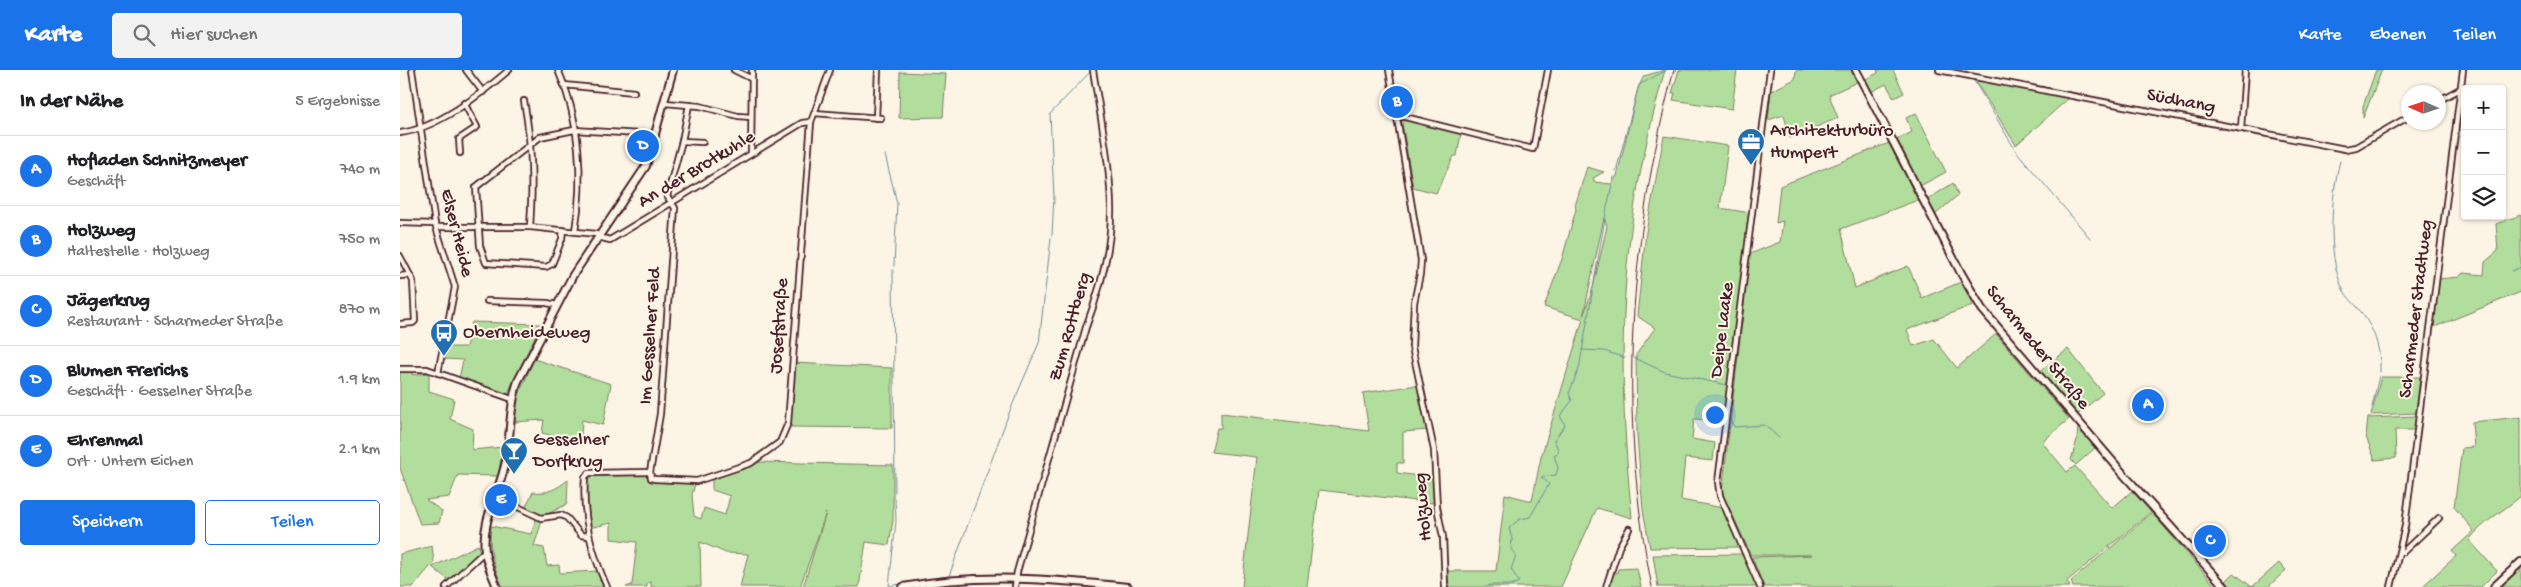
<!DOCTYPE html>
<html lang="de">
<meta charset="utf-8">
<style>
body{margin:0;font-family:"Gochi Hand",sans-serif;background:#f2f2f2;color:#202124}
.controls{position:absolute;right:15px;top:15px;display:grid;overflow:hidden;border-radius:5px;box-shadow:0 1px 4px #0004}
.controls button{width:45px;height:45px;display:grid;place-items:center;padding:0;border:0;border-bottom:1px solid #e0e0e0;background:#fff;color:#202124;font:25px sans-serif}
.compass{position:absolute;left:2001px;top:15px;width:45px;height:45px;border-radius:50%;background:#fff;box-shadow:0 1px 4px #0004;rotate:273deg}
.you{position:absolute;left:1314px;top:344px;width:18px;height:18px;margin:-12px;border:4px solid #fff;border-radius:50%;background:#1a73e8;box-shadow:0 0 0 8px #1a73e833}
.badge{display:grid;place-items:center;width:32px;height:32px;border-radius:50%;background:#1a73e8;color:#fff;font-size:16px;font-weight:700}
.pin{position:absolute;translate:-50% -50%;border:2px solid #fff;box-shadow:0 1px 5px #0006}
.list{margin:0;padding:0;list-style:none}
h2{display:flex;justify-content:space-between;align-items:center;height:65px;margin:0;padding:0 20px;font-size:21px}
h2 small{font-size:16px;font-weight:400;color:#757577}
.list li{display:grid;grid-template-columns:32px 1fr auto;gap:15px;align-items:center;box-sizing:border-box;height:70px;padding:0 20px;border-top:1px solid #e0e0e0}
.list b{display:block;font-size:19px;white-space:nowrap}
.list p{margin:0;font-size:16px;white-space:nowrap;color:#757577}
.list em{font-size:16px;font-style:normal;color:#757577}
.actions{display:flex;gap:10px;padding:15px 20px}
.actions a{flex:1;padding:11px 0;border:1px solid #1a73e8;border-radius:5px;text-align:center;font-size:18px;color:#1a73e8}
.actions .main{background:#1a73e8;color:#fff}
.icon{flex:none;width:28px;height:28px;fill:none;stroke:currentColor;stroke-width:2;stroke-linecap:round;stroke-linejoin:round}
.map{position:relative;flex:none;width:2121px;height:517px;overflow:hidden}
header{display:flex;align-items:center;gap:30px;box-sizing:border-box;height:70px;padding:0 25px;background:#1a73e8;color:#fff}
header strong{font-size:24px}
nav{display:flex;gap:28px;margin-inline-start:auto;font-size:18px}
.search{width:350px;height:45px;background:#f2f2f2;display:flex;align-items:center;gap:12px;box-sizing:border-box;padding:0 18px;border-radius:5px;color:#757577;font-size:19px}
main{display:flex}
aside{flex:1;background:#fff}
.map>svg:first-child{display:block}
.green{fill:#b2de9d;stroke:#7e7e64;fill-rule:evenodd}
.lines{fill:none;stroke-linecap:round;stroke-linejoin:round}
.stream{stroke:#6e8c9a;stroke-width:1}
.street-casing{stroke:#4a1f2b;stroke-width:8}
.secondary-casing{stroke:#4a1f2b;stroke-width:10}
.street{stroke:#fcf5e5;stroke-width:4.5}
.secondary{stroke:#fcf5e5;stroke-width:6}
.rail{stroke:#4a1f2b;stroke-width:1}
.labels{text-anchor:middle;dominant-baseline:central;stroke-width:4;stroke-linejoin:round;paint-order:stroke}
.street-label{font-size:19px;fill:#4a1f2b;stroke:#fcf5e5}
.poi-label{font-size:19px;fill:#4a1f2b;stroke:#fcf5e5;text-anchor:start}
</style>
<header>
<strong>Karte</strong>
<div class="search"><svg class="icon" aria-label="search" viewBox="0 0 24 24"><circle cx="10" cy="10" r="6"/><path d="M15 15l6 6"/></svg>Hier suchen</div>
<nav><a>Karte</a><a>Ebenen</a><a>Teilen</a></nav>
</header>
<main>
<aside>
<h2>In der Nähe<small>5 Ergebnisse</small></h2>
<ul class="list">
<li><span class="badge">A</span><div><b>Hofladen Schnitzmeyer</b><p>Geschäft</p></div><em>740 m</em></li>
<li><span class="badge">B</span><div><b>Holzweg</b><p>Haltestelle · Holzweg</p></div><em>750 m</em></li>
<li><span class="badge">C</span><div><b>Jägerkrug</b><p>Restaurant · Scharmeder Straße</p></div><em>870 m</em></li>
<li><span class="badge">D</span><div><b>Blumen Frerichs</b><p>Geschäft · Gesselner Straße</p></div><em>1.9 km</em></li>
<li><span class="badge">E</span><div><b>Ehrenmal</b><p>Ort · Untern Eichen</p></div><em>2.1 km</em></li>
</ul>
<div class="actions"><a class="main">Speichern</a><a>Teilen</a></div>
</aside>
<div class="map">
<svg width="2121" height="517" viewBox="0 0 2121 517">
<rect width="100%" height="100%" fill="#fcf5e5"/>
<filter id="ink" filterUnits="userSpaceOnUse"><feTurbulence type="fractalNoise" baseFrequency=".02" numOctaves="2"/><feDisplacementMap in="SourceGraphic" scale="10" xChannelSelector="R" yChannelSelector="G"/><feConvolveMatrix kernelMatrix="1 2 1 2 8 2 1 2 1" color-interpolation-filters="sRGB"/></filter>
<g filter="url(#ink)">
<!-- green -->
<g class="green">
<path d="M1265,0C1246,68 1231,138 1226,209C1220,288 1224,369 1232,448L1197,438L1161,517H1049L1047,501H1096L1105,424L1132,431L1141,387L1183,249L1144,237L1162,189L1176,139L1175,136L1187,97L1204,102L1193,108L1195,112L1211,114L1217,106L1238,18L1244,6ZM1204,148L1207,156L1193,218L1183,247Z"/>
<polygon points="1279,0 1337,0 1332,39 1273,30 1275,23 1272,23"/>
<polygon points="1396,0 1451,0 1457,12 1429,25 1438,48 1390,68 1384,45 1368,50 1371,21 1395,9"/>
<polygon points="1477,0 1493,0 1504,23 1494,28 1486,14 1471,22 1464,10 1478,3"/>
<polygon points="1976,0 1982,0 1963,48 1963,36"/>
<polygon points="500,2 546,4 543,47 499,48"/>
<polygon points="1574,9 1669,28 1616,75"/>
<polygon points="1516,43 1546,102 1520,116 1496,70 1512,62 1506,48"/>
<polygon points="1001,48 1061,63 1057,86 1054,86 1036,123 1013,117"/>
<polygon points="1264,66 1328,76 1320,138 1351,143 1324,351 1294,349 1292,369 1315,373 1313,391 1285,388 1281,430 1323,438 1340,477 1250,478 1243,440 1237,366 1236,285 1255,258 1237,246 1246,162"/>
<polygon points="1489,73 1518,130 1441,159 1455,218 1508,196 1522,228 1561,212 1573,235 1507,260 1513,276 1534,269 1557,298 1596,264 1669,349 1642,372 1667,402 1675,396 1712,438 1732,421 1751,442 1667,511 1670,517 1364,517 1352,487 1412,485 1351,485 1322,422 1350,184 1380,172 1383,151 1376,153 1380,116"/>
<polygon points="1553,113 1558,125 1535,145 1527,130"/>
<polygon points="2121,145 2121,222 2032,258 2039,209 2059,207 2063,203 2084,205 2085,192 2098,181 2096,154"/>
<polygon points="72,252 141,254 107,325 59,309 63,290 44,289 47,277 66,277"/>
<polygon points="1668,279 1703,323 1676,346 1639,302"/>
<polygon points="134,289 211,314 203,355 182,350 181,365 174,371 142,363 144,350 114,352 115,334"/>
<polygon points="394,293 492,298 492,358 391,357"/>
<polygon points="0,302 12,302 12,305 29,303 29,321 54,329 50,349 73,359 72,380 103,377 98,406 58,405 49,427 26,430 42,441 39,453 20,454 0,398"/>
<polygon points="1981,307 2020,307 2016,343 1971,345"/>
<polygon points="1017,315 1028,360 1003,362 1003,393 997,393 997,403 1034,408 1034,433 919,420 907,517 842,517 857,387 811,382 817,358 821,358 821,343 969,361 963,323"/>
<polygon points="2016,346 2014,360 1995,360 1996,388 1975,390 1966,367 1968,348"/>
<path d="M2121,347V426C2103,441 2083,452 2069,470L2097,501L2081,517H2025L2024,515L2056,486L2052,481L2074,461L2054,437L2062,378L2074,377L2072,352Z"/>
<polygon points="1678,356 1695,378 1676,395 1671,390 1677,370"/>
<polygon points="356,392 493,395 493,450 489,475 466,472 459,517 403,517 426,443 400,517 340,517 348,484 326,483 300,472 301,517 251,517 251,512 247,513 247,517 226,517 232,515 237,472 211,469 211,453 189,458 186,409 189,406 246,405 250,411 295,414 292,425 294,446 301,449 304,438 325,445 330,426 312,420 312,409"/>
<path d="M168,410L167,434L144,446L125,438L133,422C148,424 156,419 168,410Z"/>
<polygon points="1752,443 1816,517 1673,517 1671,511"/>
<path d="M136,449L142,451L134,476L144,478L147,496L159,495L160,503L197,501L203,517H103C93,496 88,479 91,456L131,464Z"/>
<polygon points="78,475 80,482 50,511 32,497"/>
<polygon points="32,476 34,492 13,517 0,517 0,484"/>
<polygon points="1343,484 1358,517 1258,517 1253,485"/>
<polygon points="1879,493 1886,500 1868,517 1852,517"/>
<polygon points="2121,496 2121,517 2100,517"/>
<polygon points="1237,498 1241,517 1208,517 1212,503 1217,503 1218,499"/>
<polygon points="1834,503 1852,517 1831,517 1826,511"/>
</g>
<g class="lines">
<!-- stream -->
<g class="stream">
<polyline points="1566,0 1569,3"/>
<polyline points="1276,1 1277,0"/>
<polyline points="1573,9 1616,81 1690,168"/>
<polyline points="485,85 497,133 494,196"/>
<path d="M1940,91C1931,124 1927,185 1942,217C1945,225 1953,232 1958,238C1974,258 1981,277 1980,302"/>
<polyline points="1216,101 1239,15 1267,0"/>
<polyline points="652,165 654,127 650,44 691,1"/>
<polyline points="493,200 495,422"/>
<polyline points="2112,201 2121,197"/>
<polyline points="1182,280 1204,281 1225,288"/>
<polyline points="1234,288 1265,302 1327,315"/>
<polyline points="1332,316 1329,346 1334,357 1365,355 1379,368"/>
<polyline points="1972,337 1979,306"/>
<polyline points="495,429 496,451 489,516 549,506 609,343 639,273 651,168"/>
<polyline points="1087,517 1090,515 1111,515 1119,512 1111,499 1116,486 1111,479 1112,469 1109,458 1120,449 1130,447 1149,414 1141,407 1156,405 1158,398 1154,385 1159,382 1154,370 1165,355 1160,346 1172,331 1169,323 1179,299 1207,137 1214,106"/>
</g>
<defs>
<g id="street">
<polyline points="12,0 35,154 55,217 38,303"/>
<polyline points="66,0 83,22"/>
<path d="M158,0C180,49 184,108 175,161"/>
<polyline points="334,0 352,9"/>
<polyline points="989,0 1021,190 1020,204 1014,233 1012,277 1034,380 1037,437 1043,467 1045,517"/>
<polyline points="1539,0 1945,79 1956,77 2008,47"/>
<polyline points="164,15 234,22"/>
<path d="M124,31C132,75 133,112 130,157"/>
<polyline points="2038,31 2060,19"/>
<polyline points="265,33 300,36 338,46 351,47"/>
<polyline points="414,43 481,48"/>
<polyline points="997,45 1133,79 1148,0"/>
<polyline points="476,48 478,0"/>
<polyline points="1841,59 1845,0"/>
<path d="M0,63C37,59 81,24 109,0"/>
<polyline points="282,71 303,72"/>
<polyline points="60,83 59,69 77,57 64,33"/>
<polyline points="351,84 352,0"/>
<polyline points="0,153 35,154"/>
<polyline points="37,157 130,157 196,164 202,168 210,170 402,53 411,52"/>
<polyline points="163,160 162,169 152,194 146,197 86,193 80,176 76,117 140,67 174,60 256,65"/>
<polyline points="0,186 13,211 15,251 13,253 0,254"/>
<polyline points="0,206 9,205"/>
<polyline points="87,231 147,233 157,235"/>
<polyline points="0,299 27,299 112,329"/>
<polyline points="250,402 251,408 255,409 297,411 351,393 380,372 388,353 411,52 430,0"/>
<polyline points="250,402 260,344 275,138 267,126 282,71 289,35"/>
<polyline points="93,433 118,437 141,448 161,445 167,448 181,465 188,466"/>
<polyline points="2000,481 2003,482 2039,448"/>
<polyline points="46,517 85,481"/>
<path d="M207,517C191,481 182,447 185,407L189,403L250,402"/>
<path d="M615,517L617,502L686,257C700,220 712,178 711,137C710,91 700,45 693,0"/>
<polyline points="1206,517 1219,477 1229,459"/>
<polyline points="1360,517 1320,426 1318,412 1370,0"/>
<polyline points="1991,517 2005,456 2063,0"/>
</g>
<g id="secondary">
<polyline points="1456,0 1561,203 1582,239 1726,407 1825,517"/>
<path d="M97,517C93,506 86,493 85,481C81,450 100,421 106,391C111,364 109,337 118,311L173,205L246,96L273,0"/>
<path d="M503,517C579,503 652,509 728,517"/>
<polyline points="2094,517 2121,492"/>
</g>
</defs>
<!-- street casing -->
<use href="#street" class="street-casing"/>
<!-- secondary casing -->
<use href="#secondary" class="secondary-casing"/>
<!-- street -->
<use href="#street" class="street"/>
<!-- secondary -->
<use href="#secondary" class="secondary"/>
<!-- rail -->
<path class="rail" d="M1252,517C1217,344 1229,169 1274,0"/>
</g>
</g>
<!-- icons -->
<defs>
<symbol id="office-pin" viewBox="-11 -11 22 30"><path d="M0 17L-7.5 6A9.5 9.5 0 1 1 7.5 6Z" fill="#1f6fb2" stroke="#fcf5e5"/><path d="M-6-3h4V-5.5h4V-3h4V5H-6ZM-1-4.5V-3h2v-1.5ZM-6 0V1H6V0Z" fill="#fff"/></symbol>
<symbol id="bus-pin" viewBox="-11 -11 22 30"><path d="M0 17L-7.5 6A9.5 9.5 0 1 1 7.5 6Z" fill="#1f6fb2" stroke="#fcf5e5"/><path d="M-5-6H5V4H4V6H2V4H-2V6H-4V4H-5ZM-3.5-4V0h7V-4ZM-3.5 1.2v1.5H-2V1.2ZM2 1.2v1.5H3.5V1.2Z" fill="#fff"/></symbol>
<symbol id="bar-pin" viewBox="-11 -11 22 30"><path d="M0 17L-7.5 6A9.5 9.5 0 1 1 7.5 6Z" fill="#1f6fb2" stroke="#fcf5e5"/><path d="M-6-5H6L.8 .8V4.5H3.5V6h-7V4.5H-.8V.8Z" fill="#fff"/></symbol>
</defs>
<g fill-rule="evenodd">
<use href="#office-pin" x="1335" y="56" width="32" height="43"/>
<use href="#bus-pin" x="28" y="247" width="32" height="43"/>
<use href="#bar-pin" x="98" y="365" width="32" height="43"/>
</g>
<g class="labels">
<!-- street labels -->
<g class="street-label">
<text transform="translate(1781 32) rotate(11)">Südhang</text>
<text transform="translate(297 100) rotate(-31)">An der Brotkuhle</text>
<text transform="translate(56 163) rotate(76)">Elser Heide</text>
<text transform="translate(2017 239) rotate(-83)">Scharmeder Stadtweg</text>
<text transform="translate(380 256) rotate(-86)">Josefstraße</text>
<text transform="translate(671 257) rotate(-74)">Zum Rottberg</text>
<text transform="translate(1323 260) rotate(-83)">Deipe Laake</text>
<text transform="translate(251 266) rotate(-86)">Im Gesselner Feld</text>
<text transform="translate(1637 278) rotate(51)">Scharmeder Straße</text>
<text transform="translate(1024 437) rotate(-95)">Holzweg</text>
</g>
<!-- poi labels -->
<g class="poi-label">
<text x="1370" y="61">Architekturbüro<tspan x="1370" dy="22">Humpert</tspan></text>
<text x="63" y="263">Obernheideweg</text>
<text x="133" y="370">Gesselner<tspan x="133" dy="22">Dorfkrug</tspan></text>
</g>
</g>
</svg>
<div class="controls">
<button>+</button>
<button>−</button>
<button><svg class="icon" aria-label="layers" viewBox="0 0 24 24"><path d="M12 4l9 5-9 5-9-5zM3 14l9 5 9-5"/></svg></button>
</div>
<svg class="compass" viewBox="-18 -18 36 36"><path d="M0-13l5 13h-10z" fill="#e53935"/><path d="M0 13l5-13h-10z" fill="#757577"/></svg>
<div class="you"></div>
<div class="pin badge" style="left:1748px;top:335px">A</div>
<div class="pin badge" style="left:997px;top:32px">B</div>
<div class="pin badge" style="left:1810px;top:471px">C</div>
<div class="pin badge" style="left:243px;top:76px">D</div>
<div class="pin badge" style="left:101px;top:430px">E</div>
</div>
</main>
